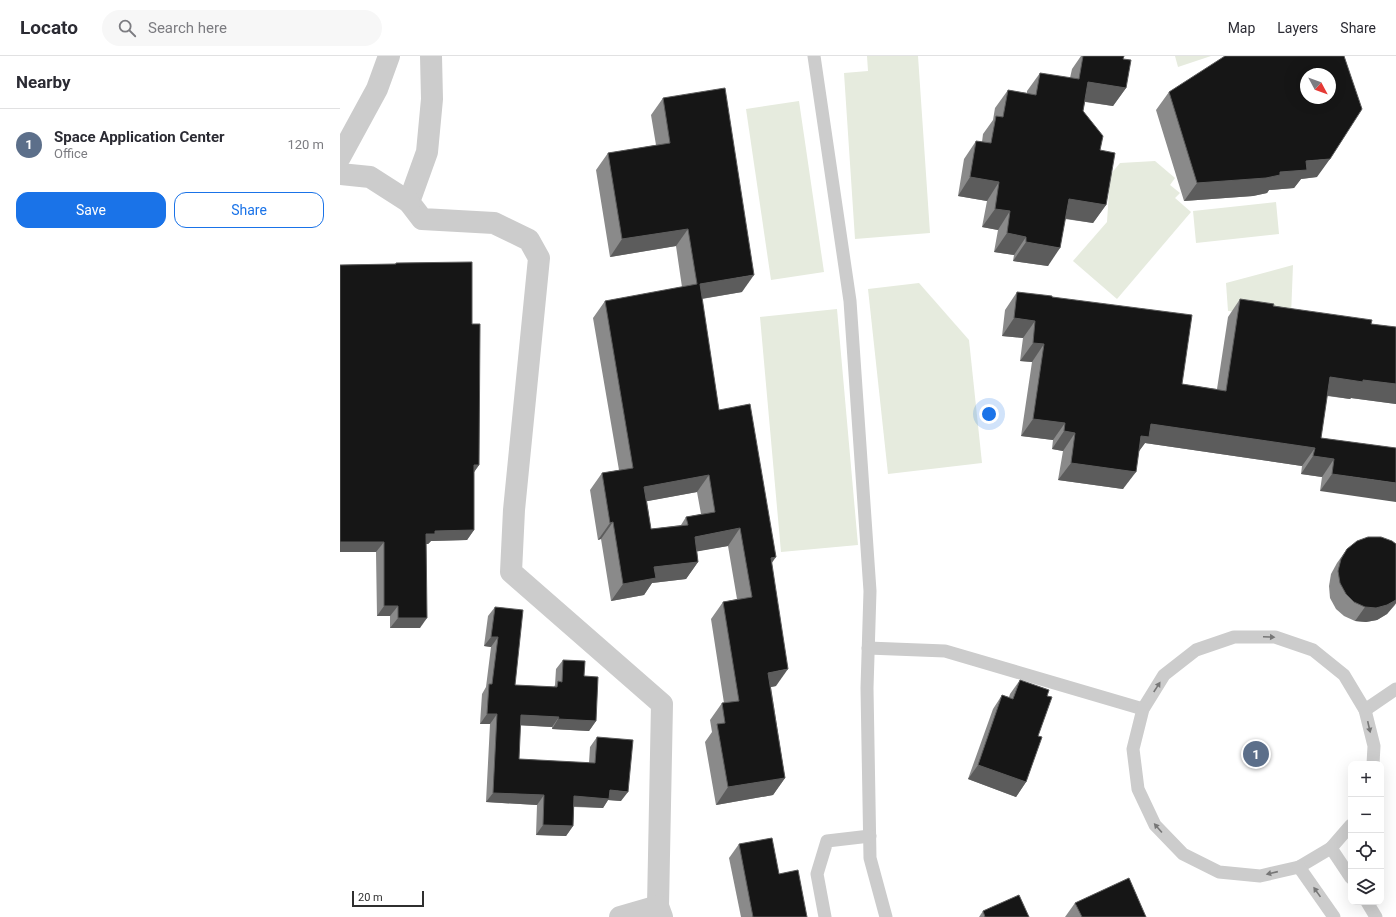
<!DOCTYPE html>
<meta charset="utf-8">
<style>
body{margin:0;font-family:Roboto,sans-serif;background:#f7f7f7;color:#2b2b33}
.controls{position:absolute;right:12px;bottom:12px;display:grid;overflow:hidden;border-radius:8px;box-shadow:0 4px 16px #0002}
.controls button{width:36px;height:36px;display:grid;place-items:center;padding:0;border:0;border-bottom:1px solid #e1e1e2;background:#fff;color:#2b2b33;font:20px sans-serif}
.compass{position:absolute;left:960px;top:12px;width:36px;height:36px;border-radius:50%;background:#fff;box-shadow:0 4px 16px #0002;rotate:131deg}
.scale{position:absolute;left:12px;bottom:10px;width:72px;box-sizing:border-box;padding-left:4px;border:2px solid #2f2f2f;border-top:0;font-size:11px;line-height:14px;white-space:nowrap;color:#2f2f2f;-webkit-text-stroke:3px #fff;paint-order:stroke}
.you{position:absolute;left:649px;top:358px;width:14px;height:14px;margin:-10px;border:3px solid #fff;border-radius:50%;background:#1a73e8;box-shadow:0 0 0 6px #1a73e833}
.badge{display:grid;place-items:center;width:26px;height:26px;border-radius:50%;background:#1a73e8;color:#fff;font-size:13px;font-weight:700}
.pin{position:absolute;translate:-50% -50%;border:2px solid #fff;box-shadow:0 1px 4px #0006}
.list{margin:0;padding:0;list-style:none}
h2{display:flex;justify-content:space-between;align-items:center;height:52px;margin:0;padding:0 16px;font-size:17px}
h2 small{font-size:13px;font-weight:400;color:#7c7c81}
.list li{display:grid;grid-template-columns:26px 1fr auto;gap:12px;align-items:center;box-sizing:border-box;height:72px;padding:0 16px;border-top:1px solid #e1e1e2}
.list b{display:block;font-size:15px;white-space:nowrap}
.list p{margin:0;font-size:13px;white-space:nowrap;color:#7c7c81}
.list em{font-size:13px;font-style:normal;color:#7c7c81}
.actions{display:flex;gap:8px;padding:12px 16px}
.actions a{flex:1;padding:9px 0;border:1px solid #1a73e8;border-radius:12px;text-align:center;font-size:14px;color:#1a73e8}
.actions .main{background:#1a73e8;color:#fff}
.icon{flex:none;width:22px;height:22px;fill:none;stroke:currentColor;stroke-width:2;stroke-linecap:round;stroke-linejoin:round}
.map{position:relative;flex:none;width:1056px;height:861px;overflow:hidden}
header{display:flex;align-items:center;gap:24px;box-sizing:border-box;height:56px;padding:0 20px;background:#fff;border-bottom:1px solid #e1e1e2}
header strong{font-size:19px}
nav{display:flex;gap:22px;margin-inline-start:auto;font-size:14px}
.search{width:280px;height:36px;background:#f7f7f7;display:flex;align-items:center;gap:10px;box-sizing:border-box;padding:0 14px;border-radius:22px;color:#7c7c81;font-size:15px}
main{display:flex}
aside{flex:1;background:#fff}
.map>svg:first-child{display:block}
.green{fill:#e6ebde}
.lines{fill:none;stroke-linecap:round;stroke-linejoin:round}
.lane{stroke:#ccc;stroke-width:13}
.street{stroke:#ccc;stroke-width:22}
.wall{fill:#8a8a8a;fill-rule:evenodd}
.shaded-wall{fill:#5c5c5c}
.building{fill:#161616;stroke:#5c5c5c;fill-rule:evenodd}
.oneway{fill:#767676}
</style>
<header>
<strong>Locato</strong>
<div class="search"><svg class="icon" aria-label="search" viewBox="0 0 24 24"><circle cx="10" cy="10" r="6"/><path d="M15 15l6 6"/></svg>Search here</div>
<nav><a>Map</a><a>Layers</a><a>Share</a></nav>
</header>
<main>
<aside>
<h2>Nearby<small></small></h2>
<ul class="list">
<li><span class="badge" style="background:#5c6f8a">1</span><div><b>Space Application Center</b><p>Office</p></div><em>120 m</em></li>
</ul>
<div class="actions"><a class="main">Save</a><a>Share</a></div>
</aside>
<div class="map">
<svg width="1056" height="861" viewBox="0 0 1056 861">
<rect width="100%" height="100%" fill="#fff"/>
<!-- green -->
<g class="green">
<polygon points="527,0 578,0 590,177 515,183 504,17 528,15"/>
<polygon points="835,0 871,0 838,11"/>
<polygon points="459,45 484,216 431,224 406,53"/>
<polygon points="815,105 835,122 830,129 840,137 835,142 851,156 777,243 733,205 767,166 770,119 780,107"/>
<polygon points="936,146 939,178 856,187 853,155"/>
<polygon points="953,209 951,260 888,255 886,227"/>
<polygon points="579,227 629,284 642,407 548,418 528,233"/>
<polygon points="497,253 518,489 441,496 420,261"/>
</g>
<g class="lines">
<!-- lane -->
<g class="lane">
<polyline points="474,0 510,245 530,535 527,632 530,802 546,861"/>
<polyline points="528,592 605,595 803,653"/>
<polyline points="1025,654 1056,633"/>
<polyline points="1011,769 991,792 959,811 920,820 879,816 843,798 815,769 798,733 793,693 803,653 824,619 856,594 894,581 935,581 973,594 1004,619 1025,654 1034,690 1033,708"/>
<polyline points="991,792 1011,822"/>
<polyline points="959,811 994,861"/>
<polyline points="1027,846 1036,861"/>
<polyline points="485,861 477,818 487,785 530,780"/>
</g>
<!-- street -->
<g class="street">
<polyline points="91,0 92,43 87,96 69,146 82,163 154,167 189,184 199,202 174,454 171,516 322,648 318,850"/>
<polyline points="0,101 37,33 49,0"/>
<polyline points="0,118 30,121 69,146"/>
<polyline points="280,861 318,850 322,861"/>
</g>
</g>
<!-- wall -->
<g class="wall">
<polygon points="741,0 784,0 783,3 786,32 773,50 745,46 743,55 760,94 766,149 753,167 725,163 708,210 673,205 674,199 654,196 658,174 642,171 647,145 618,140 624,103 636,85 642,86 643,78 653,64 655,52 668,34 687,37 687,35 700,17 730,22 732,13"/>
<polygon points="829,36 977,121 961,123 954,132 929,134 927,137 913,140 844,145 816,54"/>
<path d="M323,42L402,236L362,243L379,354L432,508L436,630L431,631L445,722L433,739L376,749L365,686L372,676L370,664L382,647H384L371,563L383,546L397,543L388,490L357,495L358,506L346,523L312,527L304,539L271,545L261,483L258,484L250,434L262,417L279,414L253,262L265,245L342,231L336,190L270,201L256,114L268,97L316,89L311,59ZM357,436L361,458L346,461L341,469L311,473L307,445Z"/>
<polygon points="56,207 132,268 139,409 134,416 134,474 127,484 91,485 88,488 86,488 80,572 50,572 50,560 37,560 36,496 0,496 0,209 55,208"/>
<polygon points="677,236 712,241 842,328 877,333 888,261 900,243 1031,268 1056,271 1056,348 1011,342 1010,343 987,340 981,382 1056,392 980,435 982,421 961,418 962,410 805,387 799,395 783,433 718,424 723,395 712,393 713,384 681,380 692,306 680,305 683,282 662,280 665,254"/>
<polygon points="1056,488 1056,547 1055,549 1047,558 1037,564 1026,566 1015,565 1004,560 996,553 990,542 989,530 991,518 997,507 1007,493"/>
<polygon points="155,551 175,629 214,631 215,629 216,613 223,604 244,620 256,665 249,675 212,673 212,671 180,669 179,703 249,707 250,691 257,681 281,745 268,744 263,752 234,751 233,770 226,780 196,779 197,749 146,746 150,668 140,668 142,638 146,631 151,591 144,590 148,560"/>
<polygon points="680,624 707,640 698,680 686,726 676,741 628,723 653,653 662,639 669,641 670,638"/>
<polygon points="399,788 439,818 467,861 401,861 389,802"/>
<polygon points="735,847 806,861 725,861"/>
<polygon points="643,855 689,861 639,861"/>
</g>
<!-- shaded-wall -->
<g class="shaded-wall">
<polygon points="748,26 786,32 773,50 735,44"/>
<polygon points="990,103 977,121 961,123 954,132 929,134 927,137 913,140 844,145 857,127 940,116 966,105"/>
<polygon points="630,121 659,126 647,145 618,140"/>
<polygon points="729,143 766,149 753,167 716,161"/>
<polygon points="655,153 670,155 658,174 642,171"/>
<polygon points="348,173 336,190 270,201 282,183"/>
<polygon points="667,177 686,181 674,199 654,196"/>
<polygon points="686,186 720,192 708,210 673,205"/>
<polygon points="414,219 402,236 348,245 360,228"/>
<polygon points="674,262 695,265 683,282 662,280"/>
<polygon points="693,287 704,288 692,306 680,305"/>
<polygon points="990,321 1023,324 1056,328 1056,348 1011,342 1010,343 977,338"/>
<polygon points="693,363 725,367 713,384 681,380"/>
<polygon points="811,368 975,392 962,410 805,387 797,398 801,380"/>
<polygon points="724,375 735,377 723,395 712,393"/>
<polygon points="973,400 994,403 982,421 961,418"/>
<polygon points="731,407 796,416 783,433 718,424"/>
<polygon points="134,409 139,409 132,419"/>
<polygon points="992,418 1056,427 1056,446 980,435"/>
<polygon points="369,419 357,436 292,448 304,431"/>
<polygon points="273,466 261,483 258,484 270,467"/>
<polygon points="400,472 388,490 343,498 355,481"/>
<polygon points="134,474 127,484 91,485 88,488 79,488 86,478 95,475"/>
<polygon points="0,486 44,486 36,496 0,496"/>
<polygon points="436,501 424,518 431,502"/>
<polygon points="358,506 346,523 312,527 304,539 271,545 283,528 314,511"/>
<polygon points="1056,544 1056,547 1047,558 1037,564 1026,566 1015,565 1025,551"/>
<polygon points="44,550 58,550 50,560 37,560"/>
<polygon points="58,562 87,562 80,572 50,572"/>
<polygon points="151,581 158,581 151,591 144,590"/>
<polygon points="448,613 436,630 416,634 428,617"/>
<polygon points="147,658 157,658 150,668 140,668"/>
<polygon points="181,659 219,661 212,671 174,669"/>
<polygon points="218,663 256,665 249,675 212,673"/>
<polygon points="638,709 686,726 676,741 628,723"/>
<polygon points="445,722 433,739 376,749 388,731"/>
<polygon points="270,734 288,736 281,745 268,744 263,752 228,750 234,740"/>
<polygon points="153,737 204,739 197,749 146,746"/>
<polygon points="203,769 233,770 226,780 196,779"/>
</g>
<!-- building -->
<g class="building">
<polygon points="743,0 784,0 783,3 791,4 786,32 748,26 743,55 763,80 760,94 775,97 766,149 729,143 720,192 686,186 686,181 667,177 670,155 655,153 659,126 630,121 636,85 651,87 656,60 663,61 668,34 696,39 700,17 739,23"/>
<path d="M885,0H1004L1022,53L990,103L966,105L967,114L940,116V119L926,122L857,127L829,36ZM966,18H990V42H966Z"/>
<path d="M385,32L414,219L360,228L379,354L410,348L436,501L431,502L448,613L428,617L445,722L388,731L377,668L385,667L382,647L399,645L383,546L412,541L400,472L355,481L358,506L314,511L316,522L283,528L273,466L270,467L262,417L293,412L265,245L357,228L348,173L282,183L268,97L330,87L323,42ZM369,419L375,456L346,461L348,469L311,473L304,431Z"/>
<polygon points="132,206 132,268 140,268 139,409 134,409 134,474 95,475 95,478 86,478 87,562 58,562 58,550 44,550 44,486 0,486 0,209 56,208 56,207"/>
<polygon points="677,236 712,240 712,241 852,259 842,328 886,335 900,243 934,248 933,250 1032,264 1031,268 1056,271 1056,328 1023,324 1023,326 990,321 981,382 1056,392 1056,427 992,418 994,403 973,400 975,392 811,368 809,381 801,380 796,416 731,407 735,377 724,375 725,367 693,363 704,288 693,287 695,265 674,262"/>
<polygon points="1028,481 1041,481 1052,485 1056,488 1056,544 1047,549 1036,552 1025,551 1014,546 1006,538 1000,527 998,515 1001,503 1007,493 1017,485"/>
<polygon points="155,551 183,554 175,629 217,631 218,625 222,626 223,604 245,605 244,620 258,621 256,665 218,663 219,661 181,659 179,703 255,707 257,681 293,684 288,736 270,734 269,743 234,740 233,770 203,769 204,739 153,737 157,658 147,658 149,628 152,628 158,581 151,581"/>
<polygon points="680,624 709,634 707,640 712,641 698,680 702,681 686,726 638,709 662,639 673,643"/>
<polygon points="432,782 439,818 458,814 467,861 413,861 399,788"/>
<polygon points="789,822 806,861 742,861 735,847"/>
<polygon points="679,839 689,861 645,861 643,855"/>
</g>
<!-- one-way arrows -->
<defs><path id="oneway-solid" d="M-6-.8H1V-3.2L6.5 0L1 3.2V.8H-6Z"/></defs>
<g class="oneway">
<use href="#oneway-solid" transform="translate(929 581) rotate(2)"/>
<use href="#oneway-solid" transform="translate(817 631) rotate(-57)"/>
<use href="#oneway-solid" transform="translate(1029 671) rotate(77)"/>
<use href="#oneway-solid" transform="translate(818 772) rotate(-131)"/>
<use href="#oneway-solid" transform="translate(932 817) rotate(167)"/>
<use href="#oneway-solid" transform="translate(977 836) rotate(-125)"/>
</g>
</svg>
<div class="controls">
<button>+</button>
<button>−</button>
<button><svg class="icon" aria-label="locate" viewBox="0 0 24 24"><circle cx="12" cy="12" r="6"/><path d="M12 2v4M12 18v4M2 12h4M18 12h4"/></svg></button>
<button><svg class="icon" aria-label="layers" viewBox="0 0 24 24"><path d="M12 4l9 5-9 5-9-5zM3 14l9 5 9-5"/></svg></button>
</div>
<svg class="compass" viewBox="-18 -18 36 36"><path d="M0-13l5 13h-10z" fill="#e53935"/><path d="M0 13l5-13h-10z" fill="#7c7c81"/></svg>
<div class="scale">20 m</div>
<div class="you"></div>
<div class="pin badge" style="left:916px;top:698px;background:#5c6f8a">1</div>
</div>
</main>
